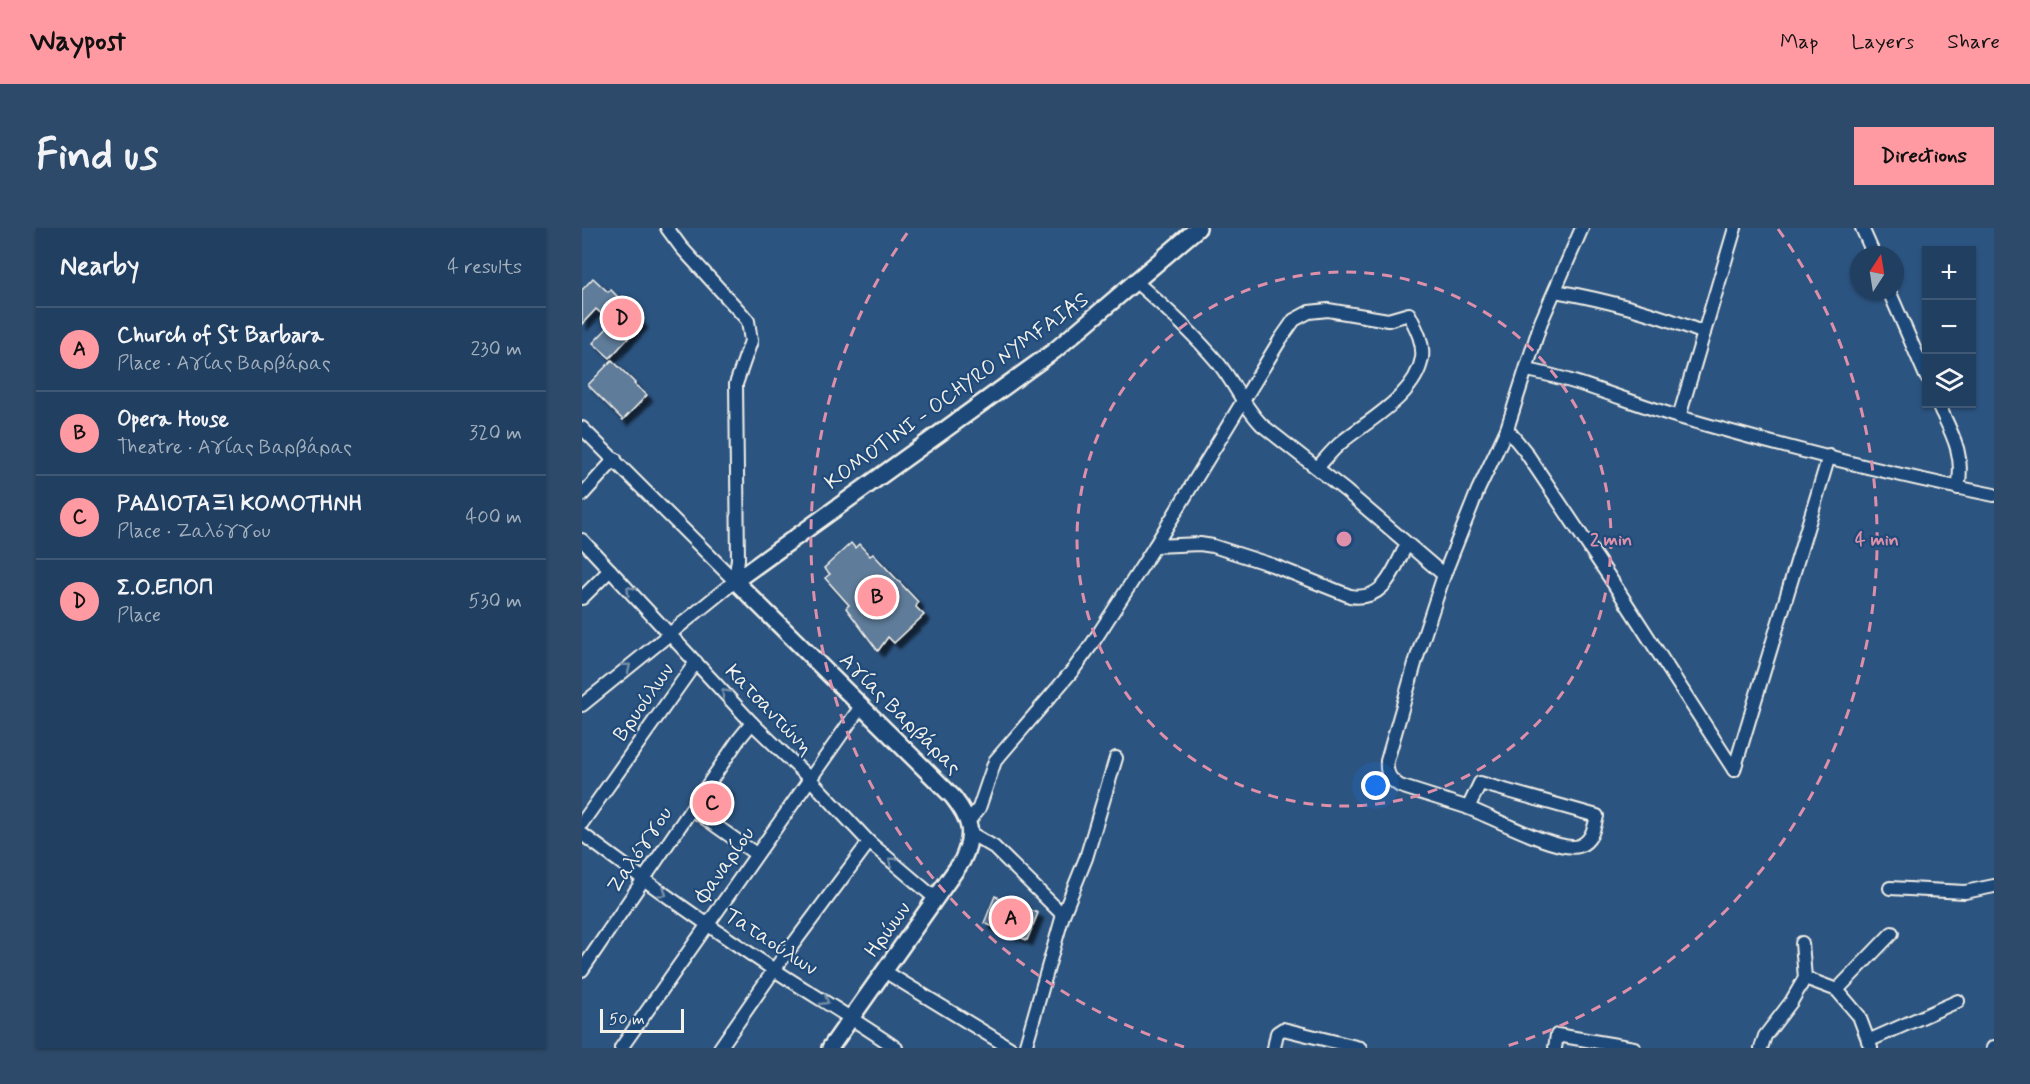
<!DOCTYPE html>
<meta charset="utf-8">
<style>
body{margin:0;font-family:Mynerve,sans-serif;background:#2d4a6a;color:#f1f3f6}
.controls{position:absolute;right:18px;top:18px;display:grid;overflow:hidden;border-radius:0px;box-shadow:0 2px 4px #0004}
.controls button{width:54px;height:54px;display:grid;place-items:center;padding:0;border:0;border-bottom:2px solid #3e5876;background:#213f61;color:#f1f3f6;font:30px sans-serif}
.compass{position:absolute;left:1268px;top:18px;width:54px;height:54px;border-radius:50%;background:#213f61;box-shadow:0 2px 4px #0004;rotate:12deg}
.scale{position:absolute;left:18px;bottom:15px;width:84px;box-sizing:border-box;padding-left:6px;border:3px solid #f4f1e8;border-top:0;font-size:16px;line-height:21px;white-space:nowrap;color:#f4f1e8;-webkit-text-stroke:4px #1f4a7a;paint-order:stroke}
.you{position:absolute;left:794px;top:558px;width:21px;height:21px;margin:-15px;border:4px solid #fff;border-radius:50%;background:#1a73e8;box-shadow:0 0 0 9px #1a73e833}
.badge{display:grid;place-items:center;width:39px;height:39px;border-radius:50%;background:#ff9aa2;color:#111;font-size:20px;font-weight:700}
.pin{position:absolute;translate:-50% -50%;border:3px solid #fff;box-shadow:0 2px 6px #0006}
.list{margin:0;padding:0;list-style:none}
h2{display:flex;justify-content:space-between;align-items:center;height:78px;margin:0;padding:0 24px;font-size:26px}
h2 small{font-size:20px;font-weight:400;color:#a2afbd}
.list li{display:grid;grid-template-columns:39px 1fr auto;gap:18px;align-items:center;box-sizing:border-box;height:84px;padding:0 24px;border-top:2px solid #3e5876}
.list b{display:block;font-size:22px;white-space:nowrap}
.list p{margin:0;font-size:20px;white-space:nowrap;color:#a2afbd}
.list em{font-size:20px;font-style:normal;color:#a2afbd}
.icon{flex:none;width:33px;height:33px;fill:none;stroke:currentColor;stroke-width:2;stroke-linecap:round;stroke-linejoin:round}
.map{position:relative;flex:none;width:1412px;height:820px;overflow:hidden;border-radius:0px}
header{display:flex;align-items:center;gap:36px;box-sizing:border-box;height:84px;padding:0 30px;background:#ff9aa2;color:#111}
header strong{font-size:28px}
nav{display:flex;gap:33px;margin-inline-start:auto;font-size:21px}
.intro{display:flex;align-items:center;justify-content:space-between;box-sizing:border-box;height:144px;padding:0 36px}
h1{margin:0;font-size:42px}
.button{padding:15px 27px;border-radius:0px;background:#ff9aa2;color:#111;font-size:21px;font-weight:700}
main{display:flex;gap:36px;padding:0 36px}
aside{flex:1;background:#213f61;border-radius:0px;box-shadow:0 2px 4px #0004}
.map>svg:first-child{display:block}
.building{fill:#5e7b9a;stroke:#f4f1e8;stroke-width:1.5;filter:url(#shadow)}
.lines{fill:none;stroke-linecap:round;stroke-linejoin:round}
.minor-casing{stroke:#f4f1e8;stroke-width:16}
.major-casing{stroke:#f4f1e8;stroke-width:20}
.minor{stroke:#1f4a7a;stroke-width:12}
.major{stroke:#1f4a7a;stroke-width:15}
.oneway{stroke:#748da6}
.ring{fill:none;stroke:#de8fa9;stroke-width:3;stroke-dasharray:10 8}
.labels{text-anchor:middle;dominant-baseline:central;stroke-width:4.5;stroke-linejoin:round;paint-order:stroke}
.street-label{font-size:21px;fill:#f4f1e8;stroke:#1f4a7a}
.centre{fill:#de8fa9;stroke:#1f4a7a;stroke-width:3}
.ring-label{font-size:18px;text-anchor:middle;font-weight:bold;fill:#de8fa9;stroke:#1f4a7a;stroke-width:4.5;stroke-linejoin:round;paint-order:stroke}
</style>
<header>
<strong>Waypost</strong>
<nav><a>Map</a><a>Layers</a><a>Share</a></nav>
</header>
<div class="intro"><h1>Find us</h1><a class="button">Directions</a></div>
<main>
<aside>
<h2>Nearby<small>4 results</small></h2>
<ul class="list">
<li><span class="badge">A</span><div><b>Church of St Barbara</b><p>Place · Αγίας Βαρβάρας</p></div><em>230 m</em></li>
<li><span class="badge">B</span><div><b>Opera House</b><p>Theatre · Αγίας Βαρβάρας</p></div><em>320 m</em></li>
<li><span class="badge">C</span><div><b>ΡΑΔΙΟΤΑΞΙ ΚΟΜΟΤΗΝΗ</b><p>Place · Ζαλόγγου</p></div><em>400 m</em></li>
<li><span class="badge">D</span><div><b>Σ.Ο.ΕΠΟΠ</b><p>Place</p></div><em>530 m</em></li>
</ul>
</aside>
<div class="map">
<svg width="1412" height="820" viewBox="0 0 1412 820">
<defs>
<filter id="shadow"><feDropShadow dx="5.5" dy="5.5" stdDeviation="1.5" flood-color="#0009"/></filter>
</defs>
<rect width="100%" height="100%" fill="#2c5481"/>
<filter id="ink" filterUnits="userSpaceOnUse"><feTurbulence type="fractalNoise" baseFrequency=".0167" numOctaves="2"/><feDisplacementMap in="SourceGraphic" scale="12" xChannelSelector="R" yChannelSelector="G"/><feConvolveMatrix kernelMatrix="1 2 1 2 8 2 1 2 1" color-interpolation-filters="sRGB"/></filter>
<g filter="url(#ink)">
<!-- building -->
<g class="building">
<polygon points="11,50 26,64 29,62 36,69 34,71 41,77 43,76 60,95 28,130 11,115 30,95 14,81 0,96 0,62"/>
<polygon points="30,132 53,155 52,156 65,167 41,192 6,157"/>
<polygon points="269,315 273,320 277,316 288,328 291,326 336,374 334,379 342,387 312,415 306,409 296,423 264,380 267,377 243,350 248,346 242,340"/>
<polygon points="135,554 146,562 129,588 118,580"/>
<polygon points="413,668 456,685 445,712 402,695"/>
</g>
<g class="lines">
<defs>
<g id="minor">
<polyline points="85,0 99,19 160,86 166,93 169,113 154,156 156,331 153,353"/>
<polyline points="1280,0 1292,27"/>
<path d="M554,54C583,79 612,106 637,136C653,156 662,179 680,197L764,263L862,347"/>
<path d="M973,63C1025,72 1073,85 1122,105"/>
<polyline points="1307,63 1344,148"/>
<path d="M945,142C997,152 1046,174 1097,189C1201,219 1306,246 1412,267"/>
<path d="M1356,176C1370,206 1383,226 1376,260"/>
<polyline points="1097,189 1153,0"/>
<polyline points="0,200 153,353"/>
<polyline points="925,201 943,223 1028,350 1152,542"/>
<polyline points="0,267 33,231"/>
<polyline points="0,312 170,495 228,551 287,614 354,671"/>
<path d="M573,318L618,316L631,318L690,337L768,368C803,374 811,342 825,316"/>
<polyline points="0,370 28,342"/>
<polyline points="0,477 153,353"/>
<polyline points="1152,542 1247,228"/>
<path d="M886,580L898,555L1015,588C1012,600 1010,613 997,618C976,625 906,587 884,579C862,572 840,565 818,558C807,551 804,545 805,533L834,432L862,347L896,262L925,201L959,94L1000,0"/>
<polyline points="110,581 174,626"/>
<path d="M386,594L397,580L413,533L491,442L510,416L573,318L698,112L712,92L727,84L746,82L806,92L827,86C834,100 842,115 840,130C834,167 787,192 761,213C752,220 744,230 736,239"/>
<polyline points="0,595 114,434"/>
<polyline points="388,605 412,619 481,687"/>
<path d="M0,606C62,652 126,698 191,741C232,768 274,792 314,820"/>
<polyline points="1308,660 1383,664 1412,658"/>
<polyline points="1220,715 1223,750"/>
<polyline points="0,742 157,511 170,495"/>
<polyline points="302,743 428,820"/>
<polyline points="1223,750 1255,762 1277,788 1289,820"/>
<polyline points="1255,762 1310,705"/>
<polyline points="1286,813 1376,773"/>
<polyline points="39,820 280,477"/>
<polyline points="138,820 192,742 287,614"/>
<polyline points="443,820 481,687 504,630 534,530"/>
<polyline points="692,820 695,805 701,801 778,820"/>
<polyline points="973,820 975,807 1052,820"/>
<polyline points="1179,820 1183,808 1209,774 1223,750"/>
<polyline points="1411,820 1412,819"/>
</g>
<path id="major" d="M248,820L380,633C393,606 389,592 371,569L153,353L472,123L616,0"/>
</defs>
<!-- minor casing -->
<use href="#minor" class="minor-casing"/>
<!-- major casing -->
<use href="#major" class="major-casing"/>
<!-- minor -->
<use href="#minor" class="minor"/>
<!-- major -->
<use href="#major" class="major"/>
</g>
<!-- one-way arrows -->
<defs><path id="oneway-chevron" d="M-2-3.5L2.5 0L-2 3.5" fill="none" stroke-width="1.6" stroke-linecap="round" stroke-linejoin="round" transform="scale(1.5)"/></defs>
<g class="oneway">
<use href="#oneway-chevron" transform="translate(48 362) rotate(-134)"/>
<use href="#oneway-chevron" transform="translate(45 439) rotate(-39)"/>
<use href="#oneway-chevron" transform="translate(143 465) rotate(-133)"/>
<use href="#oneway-chevron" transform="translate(310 633) rotate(-140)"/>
<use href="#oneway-chevron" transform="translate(81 665) rotate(35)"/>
<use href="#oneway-chevron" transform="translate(243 773) rotate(31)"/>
</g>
</g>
<!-- distance rings -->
<g class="ring">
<circle cx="762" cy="311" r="267"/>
<path d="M602 819A533 533 0 0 1 328 1M1196 1A533 533 0 0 1 922 819"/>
</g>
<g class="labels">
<!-- street labels -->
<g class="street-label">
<text transform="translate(375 163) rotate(-36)">KOMOTINI - OCHYRO NYMFAIAS</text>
<text transform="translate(62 474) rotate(-55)">Βρυούλων</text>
<text transform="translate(187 482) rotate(46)">Κατσαντώνη</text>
<text transform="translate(318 486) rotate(45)">Αγίας Βαρβάρας</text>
<text transform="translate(58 622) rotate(-56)">Ζαλόγγου</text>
<text transform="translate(143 637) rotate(-55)">Φαναρίου</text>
<text transform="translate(306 702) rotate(-54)">Ηρώων</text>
<text transform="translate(189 714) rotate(33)">Ταταούλων</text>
</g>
</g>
<circle cx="762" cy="311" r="9" class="centre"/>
<g class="ring-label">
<text x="1029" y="317">2 min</text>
<text x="1295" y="317">4 min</text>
</g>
</svg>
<div class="controls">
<button>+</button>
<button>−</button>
<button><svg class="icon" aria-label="layers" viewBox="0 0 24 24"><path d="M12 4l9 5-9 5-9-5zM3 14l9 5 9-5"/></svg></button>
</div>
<svg class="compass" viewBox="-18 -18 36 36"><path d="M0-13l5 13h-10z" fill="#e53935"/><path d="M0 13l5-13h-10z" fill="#a2afbd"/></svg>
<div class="scale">50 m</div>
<div class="you"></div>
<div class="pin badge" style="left:429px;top:690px">A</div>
<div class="pin badge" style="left:295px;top:369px">B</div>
<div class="pin badge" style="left:130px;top:575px">C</div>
<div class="pin badge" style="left:40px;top:90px">D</div>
</div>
</main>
